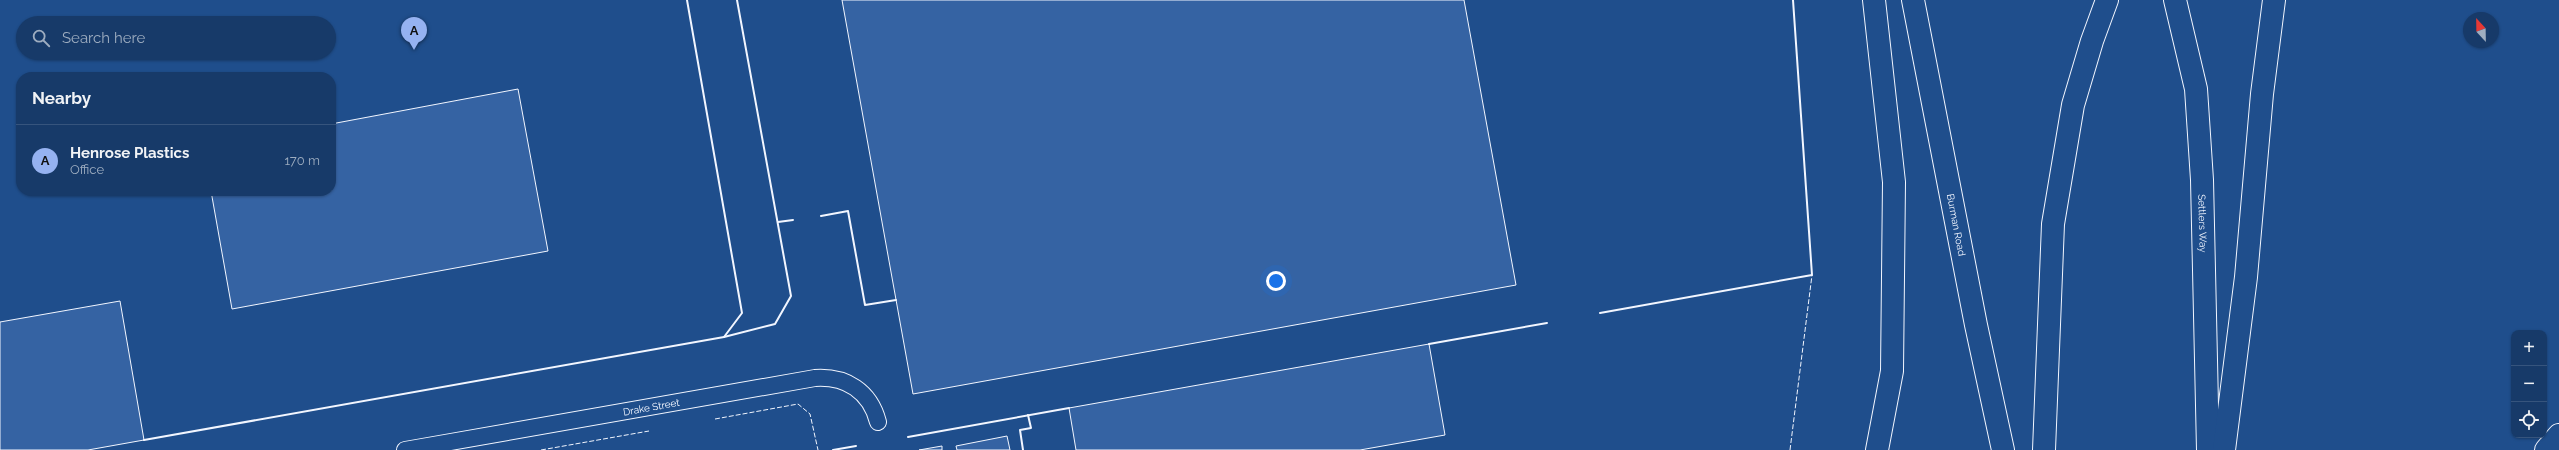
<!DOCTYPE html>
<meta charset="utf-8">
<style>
body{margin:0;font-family:Raleway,sans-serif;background:#244571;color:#f1f3f6}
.controls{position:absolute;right:12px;bottom:12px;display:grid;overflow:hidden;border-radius:8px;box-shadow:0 1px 3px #0004}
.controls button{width:36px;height:36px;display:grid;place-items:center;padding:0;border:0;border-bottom:1px solid #36547d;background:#173a69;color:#f1f3f6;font:20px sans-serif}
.compass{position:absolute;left:2463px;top:12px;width:36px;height:36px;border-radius:50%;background:#173a69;box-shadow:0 1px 3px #0004;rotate:338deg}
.you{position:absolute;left:1276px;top:281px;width:14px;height:14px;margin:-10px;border:3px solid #fff;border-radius:50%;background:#1a73e8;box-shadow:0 0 0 6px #1a73e833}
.badge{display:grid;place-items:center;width:26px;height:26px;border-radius:50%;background:#95b2f1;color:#111;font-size:13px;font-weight:700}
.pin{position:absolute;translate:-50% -33px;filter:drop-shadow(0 1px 2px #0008)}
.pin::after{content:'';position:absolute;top:21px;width:14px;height:12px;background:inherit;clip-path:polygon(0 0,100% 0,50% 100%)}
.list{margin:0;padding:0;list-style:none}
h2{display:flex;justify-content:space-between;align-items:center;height:52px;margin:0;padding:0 16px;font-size:17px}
h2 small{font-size:13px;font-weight:400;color:#9eadc0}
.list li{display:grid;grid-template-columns:26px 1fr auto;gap:12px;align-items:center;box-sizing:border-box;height:72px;padding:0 16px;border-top:1px solid #36547d}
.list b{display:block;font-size:15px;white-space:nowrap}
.list p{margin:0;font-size:13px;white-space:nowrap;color:#9eadc0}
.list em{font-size:13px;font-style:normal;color:#9eadc0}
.icon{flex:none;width:22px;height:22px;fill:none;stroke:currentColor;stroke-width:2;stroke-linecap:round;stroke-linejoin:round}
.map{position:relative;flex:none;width:2559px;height:450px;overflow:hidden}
.search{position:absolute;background:#173a69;box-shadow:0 1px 3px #0004;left:16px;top:16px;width:320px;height:44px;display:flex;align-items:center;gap:10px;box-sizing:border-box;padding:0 14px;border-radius:22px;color:#9eadc0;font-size:15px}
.panel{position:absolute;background:#173a69;box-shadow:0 1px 3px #0004;left:16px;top:72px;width:320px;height:124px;border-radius:16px}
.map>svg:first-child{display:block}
.building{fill:#3563a3;stroke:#f2f6ff}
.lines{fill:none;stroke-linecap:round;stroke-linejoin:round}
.lane-casing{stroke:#f2f6ff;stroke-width:18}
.secondary-casing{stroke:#f2f6ff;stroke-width:24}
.highway-casing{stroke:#f2f6ff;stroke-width:24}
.lane{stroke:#1f4e8c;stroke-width:16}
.secondary{stroke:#1f4e8c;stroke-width:22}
.highway{stroke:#1f4e8c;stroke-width:22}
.fence{stroke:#f2f6ff;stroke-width:1;stroke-dasharray:5 2;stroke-linecap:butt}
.wall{stroke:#f2f6ff;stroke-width:2}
.labels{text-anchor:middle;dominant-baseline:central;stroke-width:3;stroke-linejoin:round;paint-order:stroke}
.street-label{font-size:10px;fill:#f2f6ff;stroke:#1f4e8c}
</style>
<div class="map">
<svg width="2559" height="450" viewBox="0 0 2559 450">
<rect width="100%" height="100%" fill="#1f4e8c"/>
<!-- building -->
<g class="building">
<polygon points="842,0 1464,0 1516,285 913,394"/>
<polygon points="518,89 548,251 232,309 211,191 331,191 331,124"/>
<polygon points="120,301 144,440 88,450 0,450 0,322"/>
<polygon points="1429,344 1445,435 1360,450 1076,450 1069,408"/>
<polygon points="1007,436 1010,450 957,450 956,446"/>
<polygon points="942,446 942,450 919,450"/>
</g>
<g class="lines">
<defs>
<g id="lane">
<path id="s1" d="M405,450L815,378C846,376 870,391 878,422"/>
</g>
<g id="secondary">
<path id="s2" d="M1913,0L1976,325L2003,450"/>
</g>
<g id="highway">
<polyline points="1874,0 1894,182 1892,371 1877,450"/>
<path id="s3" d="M2175,0L2196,89L2202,180L2208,450"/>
<polyline points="2044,450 2053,224 2073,105 2092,41 2107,0"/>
<polyline points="2224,450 2246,277 2262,94 2274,0"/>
<polyline points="2546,450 2559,435"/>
</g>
</defs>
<!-- lane casing -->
<use href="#lane" class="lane-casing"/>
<!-- secondary casing -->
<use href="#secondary" class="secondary-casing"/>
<!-- highway casing -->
<use href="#highway" class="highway-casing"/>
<!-- lane -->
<use href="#lane" class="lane"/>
<!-- secondary -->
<use href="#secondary" class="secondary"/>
<!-- highway -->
<use href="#highway" class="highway"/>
<!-- fence -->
<g class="fence">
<polyline points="715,419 798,404 810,414 818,450"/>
<polyline points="541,450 649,431"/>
<polyline points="1790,450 1812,275"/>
</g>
<!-- wall -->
<g class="wall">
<polyline points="821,216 848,211 865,305 896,300"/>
<polyline points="778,222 793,220"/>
<polyline points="1600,313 1812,275 1793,0"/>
<polyline points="724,337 775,324 791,296 737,0"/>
<polyline points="1429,344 1547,323"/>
<polyline points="908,437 1069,408"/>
<polyline points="144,440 724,337 742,313 687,0"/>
<polyline points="833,450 856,446"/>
<polyline points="1023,450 1020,430 1031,428 1028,415"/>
</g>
</g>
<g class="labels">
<!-- street labels -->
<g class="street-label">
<text stroke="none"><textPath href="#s3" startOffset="226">Settlers Way</textPath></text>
<text stroke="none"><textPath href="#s2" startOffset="229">Burman Road</textPath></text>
<text stroke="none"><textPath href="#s1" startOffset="250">Drake Street</textPath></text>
</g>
</g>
</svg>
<div class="controls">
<button>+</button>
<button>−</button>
<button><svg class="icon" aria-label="locate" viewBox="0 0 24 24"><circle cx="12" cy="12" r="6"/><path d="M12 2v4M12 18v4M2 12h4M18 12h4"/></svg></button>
</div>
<svg class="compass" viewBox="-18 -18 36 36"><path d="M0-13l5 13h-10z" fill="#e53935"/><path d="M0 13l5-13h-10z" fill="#9eadc0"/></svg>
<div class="you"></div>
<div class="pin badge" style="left:414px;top:50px">A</div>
<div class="search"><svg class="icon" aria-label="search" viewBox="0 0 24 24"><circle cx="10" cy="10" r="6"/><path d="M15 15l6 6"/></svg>Search here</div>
<section class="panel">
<h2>Nearby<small></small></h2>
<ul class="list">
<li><span class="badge">A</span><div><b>Henrose Plastics</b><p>Office</p></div><em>170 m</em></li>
</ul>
</section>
</div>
